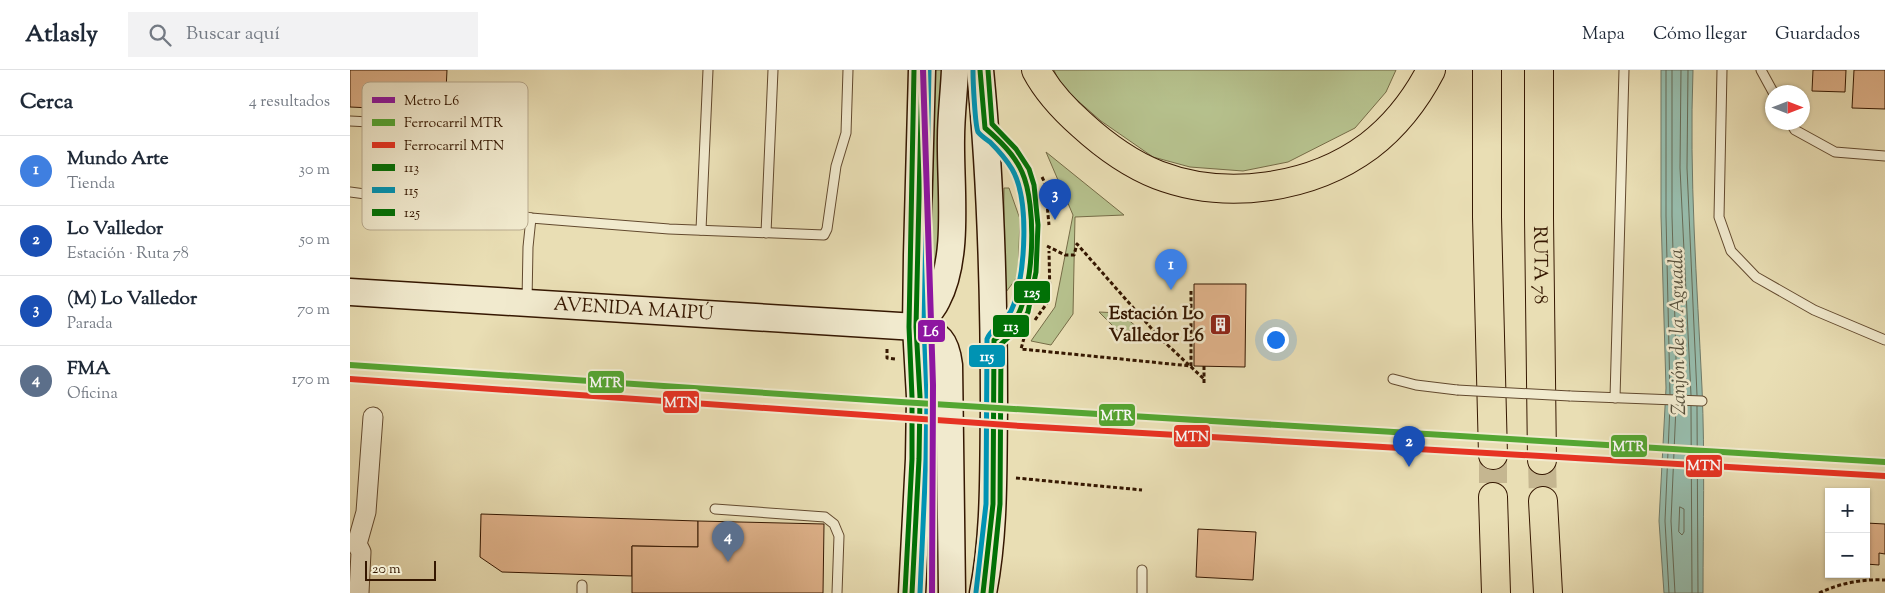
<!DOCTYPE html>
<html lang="es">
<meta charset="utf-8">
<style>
body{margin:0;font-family:"Sorts Mill Goudy",serif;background:#f2f2f3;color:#1f2937}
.controls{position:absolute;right:15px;bottom:15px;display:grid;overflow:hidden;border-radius:0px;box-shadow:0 1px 4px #0004}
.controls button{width:45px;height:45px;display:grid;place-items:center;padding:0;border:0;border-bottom:1px solid #e0e1e3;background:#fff;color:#1f2937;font:25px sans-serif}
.compass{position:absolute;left:1415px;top:15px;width:45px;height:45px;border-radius:50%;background:#fff;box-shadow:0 1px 4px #0004;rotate:90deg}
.scale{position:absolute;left:15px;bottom:12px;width:71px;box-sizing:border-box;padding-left:5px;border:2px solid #351701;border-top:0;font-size:14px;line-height:18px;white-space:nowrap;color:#351701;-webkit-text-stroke:4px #f1eace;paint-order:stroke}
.you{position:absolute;left:925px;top:269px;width:18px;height:18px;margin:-12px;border:4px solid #fff;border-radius:50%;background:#1a73e8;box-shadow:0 0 0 8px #1a73e833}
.badge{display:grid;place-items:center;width:32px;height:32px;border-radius:50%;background:#0b8043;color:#fff;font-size:16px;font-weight:700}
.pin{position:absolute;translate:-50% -41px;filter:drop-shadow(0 1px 2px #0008)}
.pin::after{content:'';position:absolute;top:26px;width:18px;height:15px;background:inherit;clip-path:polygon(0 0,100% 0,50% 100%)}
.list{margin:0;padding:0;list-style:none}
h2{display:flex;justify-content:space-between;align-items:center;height:65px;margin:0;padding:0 20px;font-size:21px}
h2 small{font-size:16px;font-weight:400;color:#747a83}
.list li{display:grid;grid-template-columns:32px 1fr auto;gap:15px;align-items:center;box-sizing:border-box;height:70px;padding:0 20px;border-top:1px solid #e0e1e3}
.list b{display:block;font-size:19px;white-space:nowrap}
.list p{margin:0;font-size:16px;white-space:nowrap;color:#747a83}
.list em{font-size:16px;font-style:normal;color:#747a83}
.icon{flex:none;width:28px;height:28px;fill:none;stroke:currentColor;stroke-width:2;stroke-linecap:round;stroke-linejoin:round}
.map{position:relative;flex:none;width:1535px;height:523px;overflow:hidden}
header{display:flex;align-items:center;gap:30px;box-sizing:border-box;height:70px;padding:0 25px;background:#fff;border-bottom:1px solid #e0e1e3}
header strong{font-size:24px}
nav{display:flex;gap:28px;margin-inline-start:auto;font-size:18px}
.search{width:350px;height:45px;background:#f2f2f3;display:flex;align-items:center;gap:12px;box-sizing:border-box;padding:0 18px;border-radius:0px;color:#747a83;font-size:19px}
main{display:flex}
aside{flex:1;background:#fff}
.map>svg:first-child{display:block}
.green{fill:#b6c18d;stroke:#766c47}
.water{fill:#97bcac;stroke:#707a68}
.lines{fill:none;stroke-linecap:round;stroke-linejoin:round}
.shore{stroke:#666a56;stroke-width:1}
.building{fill:#e0b38b;stroke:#351701}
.motorway-tunnel{stroke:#c5b690;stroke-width:28;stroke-dasharray:28 14;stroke-linecap:butt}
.service-casing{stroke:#62492e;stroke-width:11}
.minor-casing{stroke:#62492e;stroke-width:21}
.secondary-casing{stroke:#351701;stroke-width:29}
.motorway-casing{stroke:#351701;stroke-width:30}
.path{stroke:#351701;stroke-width:3;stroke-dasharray:4 2.5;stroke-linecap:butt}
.service{stroke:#f1eace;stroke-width:9}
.minor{stroke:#f1eace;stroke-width:19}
.secondary{stroke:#f1eace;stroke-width:26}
.motorway{stroke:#e9deb4;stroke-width:28}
.service-bridge-casing{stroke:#62492e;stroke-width:11;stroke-linecap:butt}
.service-bridge{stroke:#f1eace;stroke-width:9}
.bus-1-casing{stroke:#f1eace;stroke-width:9}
.bus-2-casing{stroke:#f1eace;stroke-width:9}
.bus-3-casing{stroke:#f1eace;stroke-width:9}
.bus-1{stroke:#007106;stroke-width:5}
.bus-2{stroke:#0093b3;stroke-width:5}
.bus-3{stroke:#007106;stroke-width:5}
.rail-1-casing{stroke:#f1eace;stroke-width:10}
.rail-2-casing{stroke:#f1eace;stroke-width:10}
.rail-1{stroke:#54a632;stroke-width:6}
.rail-2{stroke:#e63323;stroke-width:6}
.metro-1-casing{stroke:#f1eace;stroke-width:10}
.metro-1{stroke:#8e16a1;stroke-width:6}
.labels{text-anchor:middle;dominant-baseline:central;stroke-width:5;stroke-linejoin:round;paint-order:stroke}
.street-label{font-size:19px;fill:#351701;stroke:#f1eace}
.poi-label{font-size:19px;font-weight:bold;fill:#351701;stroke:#f1eace;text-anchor:end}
.water-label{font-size:20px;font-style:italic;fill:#57513d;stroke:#f1eace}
.key{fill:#f1eace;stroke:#b9ab90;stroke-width:1}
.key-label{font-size:14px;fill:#351701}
.line-badge{stroke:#f1eace;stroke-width:2}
.badge-label{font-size:14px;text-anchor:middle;font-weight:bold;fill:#fff}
</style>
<header>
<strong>Atlasly</strong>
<div class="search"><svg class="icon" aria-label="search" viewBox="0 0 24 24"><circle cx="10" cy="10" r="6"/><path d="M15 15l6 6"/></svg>Buscar aquí</div>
<nav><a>Mapa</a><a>Cómo llegar</a><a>Guardados</a></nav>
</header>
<main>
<aside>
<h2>Cerca<small>4 resultados</small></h2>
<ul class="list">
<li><span class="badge" style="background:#3f7fe0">1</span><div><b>Mundo Arte</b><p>Tienda</p></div><em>30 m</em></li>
<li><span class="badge" style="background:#1a4fb4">2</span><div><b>Lo Valledor</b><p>Estación · Ruta 78</p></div><em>50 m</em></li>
<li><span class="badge" style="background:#1a4fb4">3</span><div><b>(M) Lo Valledor</b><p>Parada</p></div><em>70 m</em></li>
<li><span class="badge" style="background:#5c6f8a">4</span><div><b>FMA</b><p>Oficina</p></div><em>170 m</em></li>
</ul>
</aside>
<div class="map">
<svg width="1535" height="523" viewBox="0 0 1535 523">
<rect width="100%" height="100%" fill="#e9deb4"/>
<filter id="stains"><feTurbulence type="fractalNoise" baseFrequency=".004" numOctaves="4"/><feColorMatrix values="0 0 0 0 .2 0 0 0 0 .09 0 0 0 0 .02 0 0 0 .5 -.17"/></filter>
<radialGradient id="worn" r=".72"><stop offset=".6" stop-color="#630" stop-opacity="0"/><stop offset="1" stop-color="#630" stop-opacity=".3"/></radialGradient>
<!-- green -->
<g class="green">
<polygon points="583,0 598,0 587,213 579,213"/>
<polygon points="704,0 1046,0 1036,22 1005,58 938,92 893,101 840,97 803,87 751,51 711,16"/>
<polygon points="696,82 774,145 725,147 723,244 701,275 681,271 705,237 723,145"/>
<polygon points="654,118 659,118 670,149 668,206 653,226"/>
<polygon points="749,242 770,243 793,262 767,260"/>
</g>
<!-- water -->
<path class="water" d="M1311,0H1343C1339,106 1347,212 1352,318C1355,386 1353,455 1353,523H1314L1309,451L1316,318L1311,146Z"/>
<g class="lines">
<!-- shore -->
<g class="shore">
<polyline points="1316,0 1316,146 1320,324"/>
<polyline points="1322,0 1322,146 1327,324"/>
<polyline points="1331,0 1330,98 1341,325"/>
<polyline points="1338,0 1337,98 1347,325"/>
<polyline points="1341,336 1342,523"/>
<polyline points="1347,336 1348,523"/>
<polygon points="1330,437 1334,439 1334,462 1332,465 1329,462"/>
<polyline points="1319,523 1315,451 1320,335"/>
<polyline points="1325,523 1321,451 1326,336"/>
</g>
</g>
<!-- building -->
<g class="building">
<polygon points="0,0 97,0 96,21 65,20 64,40 0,37"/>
<polygon points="1463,0 1496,0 1495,22 1462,21"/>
<polygon points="1504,0 1535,0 1535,39 1502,38"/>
<polygon points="844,214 896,214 895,297 844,296"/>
<polygon points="131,444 348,451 348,477 282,476 282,506 152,502 130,487"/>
<polygon points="348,451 474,454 473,523 282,523 282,476 348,477"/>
<polygon points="1516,453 1535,454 1535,484 1529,483 1529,495 1516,494"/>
<polygon points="848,459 906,462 903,510 846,507"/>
</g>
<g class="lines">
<!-- motorway-tunnel -->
<g class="motorway-tunnel">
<polyline points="1143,385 1143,427"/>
<polyline points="1192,390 1193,431"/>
</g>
<defs>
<g id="service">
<polyline points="1372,0 1369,147 1381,181 1406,207 1464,240 1535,270"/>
<polyline points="1411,0 1423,22"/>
<polyline points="0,51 98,56"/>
<polyline points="1440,52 1445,60 1485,82 1535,86"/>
<path d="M640,63C653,73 667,89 673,105C685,139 685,221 665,251C661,257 653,262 648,267"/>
<polyline points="0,122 164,144 181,148 319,159 474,165 477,159 486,96 496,63 498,0"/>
<polyline points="351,160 358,0"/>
<polyline points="416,163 423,0"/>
<polyline points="177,231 178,177 181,148"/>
<polyline points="1043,309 1066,315 1107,320"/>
<polyline points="1220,326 1352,331"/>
<polyline points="1265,328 1274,0"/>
<polyline points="365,439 475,447 484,454 489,466 487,523"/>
<polyline points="232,523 232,515"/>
<polyline points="792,523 792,500"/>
</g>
<polyline id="minor" points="9,523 11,482 7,474 16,442 23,347"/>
<g id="secondary">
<path d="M630,0C641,111 644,226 644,338C643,399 645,462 633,523"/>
<path id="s1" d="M0,222L566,257C590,264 596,271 599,295L602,523"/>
<path d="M566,257C574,248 582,241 587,230C610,187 600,116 601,68C601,46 604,23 605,0"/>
<polyline points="562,523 569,389 570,327 566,257 567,185 572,0"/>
</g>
<g id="motorway">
<path d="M686,0C697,21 715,40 732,55C755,76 780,94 808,105C876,131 961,119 1019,76C1045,56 1066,29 1081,0"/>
<polyline points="1137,0 1137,147 1143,385"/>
<path id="s2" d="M1189,0V148L1192,390"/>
<polyline points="1143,427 1146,523"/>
<polyline points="1193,431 1198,523"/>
</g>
</defs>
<!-- service casing -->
<use href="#service" class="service-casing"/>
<!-- minor casing -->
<use href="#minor" class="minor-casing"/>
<!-- secondary casing -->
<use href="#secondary" class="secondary-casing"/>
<!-- motorway casing -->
<use href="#motorway" class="motorway-casing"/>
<!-- path -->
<g class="path">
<polyline points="692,107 695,113 699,155"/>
<polyline points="697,176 715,185 724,185 727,174 809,267 854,309"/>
<polyline points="685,250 700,229 699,181"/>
<polyline points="674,268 671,279 841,296 841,221"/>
<polyline points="537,279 537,288 545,289"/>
<polyline points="854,296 854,315"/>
<polyline points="666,408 792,420"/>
<path d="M1469,523C1491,513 1511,509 1535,510"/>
</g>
<!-- service -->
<use href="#service" class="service"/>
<!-- minor -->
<use href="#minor" class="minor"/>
<!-- secondary -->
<use href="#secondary" class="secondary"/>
<!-- motorway -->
<use href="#motorway" class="motorway"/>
<defs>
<polyline id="service-bridge" points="1107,320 1220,326"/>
</defs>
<!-- service-bridge casing -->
<use href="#service-bridge" class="service-bridge-casing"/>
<!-- service-bridge -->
<use href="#service-bridge" class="service-bridge"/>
<defs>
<g id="bus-1">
<path d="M630,0L635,58C649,70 664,84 672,102C687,135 685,221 664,252C659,259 651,265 644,270L643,434L633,523"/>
<polyline points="562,523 569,389 570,327 566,257 572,0"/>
</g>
<g id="bus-2">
<path d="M623,1C623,11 625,55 628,62C631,66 636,69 640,72C648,80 656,89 662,99C680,130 675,200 664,234C658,253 641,257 637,269L636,434L626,522"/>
<polyline points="570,523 576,389 577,327 574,257 579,0"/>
</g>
<g id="bus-3">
<polyline points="638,0 642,54 666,79 679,99 684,115 688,155 686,202 678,242 668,259 651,274 650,434 641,523"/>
<polyline points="555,523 562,389 562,327 559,257 564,0"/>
</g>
</defs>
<!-- bus-1 casing -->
<use href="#bus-1" class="bus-1-casing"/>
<!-- bus-2 casing -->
<use href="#bus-2" class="bus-2-casing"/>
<!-- bus-3 casing -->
<use href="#bus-3" class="bus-3-casing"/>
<!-- bus-1 -->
<use href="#bus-1" class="bus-1"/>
<!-- bus-2 -->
<use href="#bus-2" class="bus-2"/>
<!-- bus-3 -->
<use href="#bus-3" class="bus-3"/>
<defs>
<polyline id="rail-1" points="0,295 551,332 1535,392"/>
<polyline id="rail-2" points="0,309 671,356 1535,406"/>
</defs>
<!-- rail-1 casing -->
<use href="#rail-1" class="rail-1-casing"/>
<!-- rail-2 casing -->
<use href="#rail-2" class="rail-2-casing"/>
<!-- rail-1 -->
<use href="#rail-1" class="rail-1"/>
<!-- rail-2 -->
<use href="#rail-2" class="rail-2"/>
<defs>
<polyline id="metro-1" points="573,0 583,315 582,523"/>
</defs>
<!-- metro-1 casing -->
<use href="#metro-1" class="metro-1-casing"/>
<!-- metro-1 -->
<use href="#metro-1" class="metro-1"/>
</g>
<!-- icons -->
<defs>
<symbol id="building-square" viewBox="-11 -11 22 22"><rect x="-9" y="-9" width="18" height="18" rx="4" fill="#8f2418" stroke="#f1eace"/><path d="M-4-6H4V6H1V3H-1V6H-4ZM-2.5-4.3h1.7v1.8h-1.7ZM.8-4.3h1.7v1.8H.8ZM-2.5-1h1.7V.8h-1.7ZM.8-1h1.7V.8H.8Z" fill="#fff"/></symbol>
</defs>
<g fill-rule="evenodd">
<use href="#building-square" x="858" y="242" width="25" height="25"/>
</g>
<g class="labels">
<!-- street labels -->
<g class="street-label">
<text stroke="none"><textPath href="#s2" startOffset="195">RUTA 78</textPath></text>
<text stroke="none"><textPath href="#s1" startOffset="284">AVENIDA MAIPÚ</textPath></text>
</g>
<!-- poi labels -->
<g class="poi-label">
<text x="854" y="244">Estación Lo<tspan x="854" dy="22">Valledor L6</tspan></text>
</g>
<!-- water labels -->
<g class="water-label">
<text transform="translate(1329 262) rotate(-91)">Zanjón de la Aguada</text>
</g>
</g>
<!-- legend -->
<rect x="12" y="12" width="166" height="148" rx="8" class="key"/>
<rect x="22" y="27" width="23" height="6" fill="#8e16a1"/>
<rect x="22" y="49" width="23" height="7" fill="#54a632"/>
<rect x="22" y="72" width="23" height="6" fill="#e63323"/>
<rect x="22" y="94" width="23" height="7" fill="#007106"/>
<rect x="22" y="117" width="23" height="6" fill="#0093b3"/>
<rect x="22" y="139" width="23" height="7" fill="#007106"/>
<g class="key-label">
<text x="54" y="35">Metro L6</text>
<text x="54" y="57">Ferrocarril MTR</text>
<text x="54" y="80">Ferrocarril MTN</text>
<text x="54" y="102">113</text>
<text x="54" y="125">115</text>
<text x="54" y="147">125</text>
</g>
<g class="line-badge">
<rect x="663" y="210" width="38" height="24" rx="5" fill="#007106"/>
<rect x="642" y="244" width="38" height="24" rx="5" fill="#007106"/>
<rect x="567" y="249" width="29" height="24" rx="5" fill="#8e16a1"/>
<rect x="618" y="274" width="38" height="24" rx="5" fill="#0093b3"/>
<rect x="237" y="300" width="38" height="24" rx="5" fill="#54a632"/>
<rect x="312" y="320" width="38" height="24" rx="5" fill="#e63323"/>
<rect x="748" y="333" width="38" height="24" rx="5" fill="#54a632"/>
<rect x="823" y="354" width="38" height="24" rx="5" fill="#e63323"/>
<rect x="1260" y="364" width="38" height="24" rx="5" fill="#54a632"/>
<rect x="1335" y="384" width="38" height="24" rx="5" fill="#e63323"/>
</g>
<g class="badge-label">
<text x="682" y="227">125</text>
<text x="661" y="261">113</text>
<text x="581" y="266">L6</text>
<text x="637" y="291">115</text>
<text x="256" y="317">MTR</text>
<text x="331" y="337">MTN</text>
<text x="767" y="350">MTR</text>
<text x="842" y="371">MTN</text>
<text x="1279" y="381">MTR</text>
<text x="1354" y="400">MTN</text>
</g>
<rect width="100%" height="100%" filter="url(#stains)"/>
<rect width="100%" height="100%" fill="url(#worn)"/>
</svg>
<div class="controls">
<button>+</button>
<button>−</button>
</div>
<svg class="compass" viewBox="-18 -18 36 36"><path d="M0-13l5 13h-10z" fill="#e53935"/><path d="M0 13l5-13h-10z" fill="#747a83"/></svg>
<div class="scale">20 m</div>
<div class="you"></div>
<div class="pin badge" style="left:821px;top:220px;background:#3f7fe0">1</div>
<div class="pin badge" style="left:1059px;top:397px;background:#1a4fb4">2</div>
<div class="pin badge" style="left:705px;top:150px;background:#1a4fb4">3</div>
<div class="pin badge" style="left:378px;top:492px;background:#5c6f8a">4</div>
</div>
</main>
